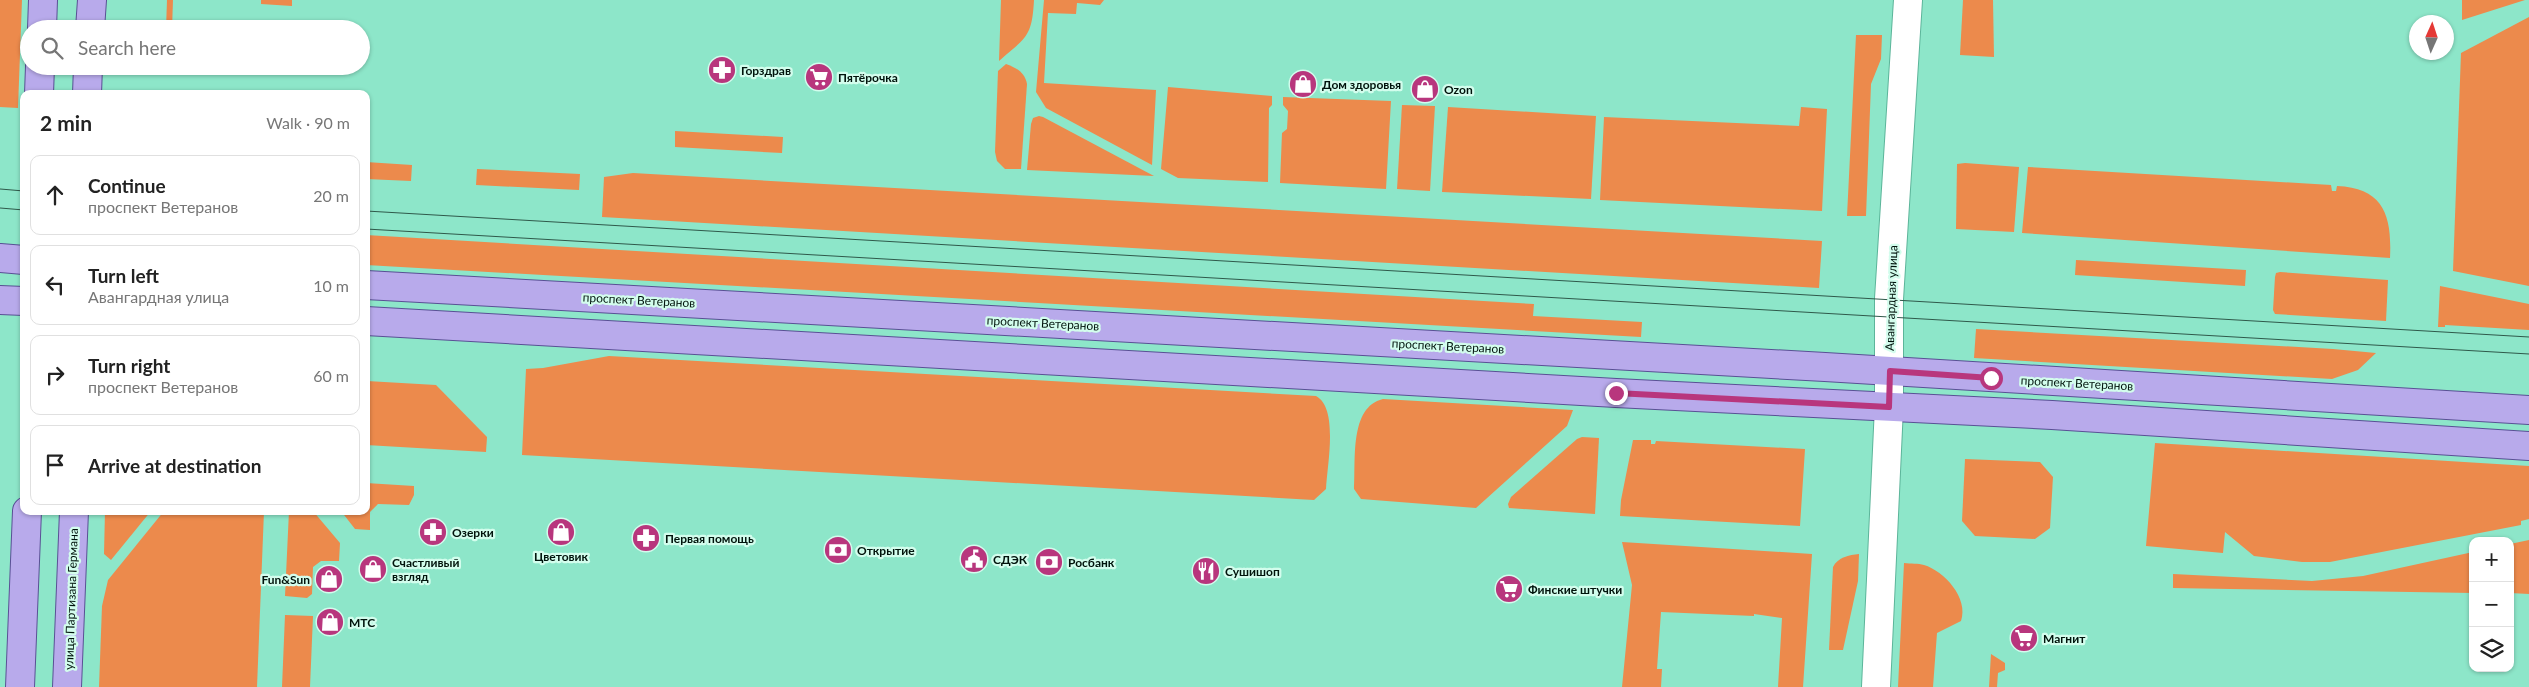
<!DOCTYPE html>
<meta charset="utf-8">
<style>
body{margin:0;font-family:Lato,sans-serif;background:#f6f6f6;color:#222}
.controls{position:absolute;right:15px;bottom:15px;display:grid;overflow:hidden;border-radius:10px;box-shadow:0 1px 4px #0004}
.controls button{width:45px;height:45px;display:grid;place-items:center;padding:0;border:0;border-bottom:1px solid #e0e0e0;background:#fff;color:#222;font:25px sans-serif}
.compass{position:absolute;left:2409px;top:15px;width:45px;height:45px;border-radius:50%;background:#fff;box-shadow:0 1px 4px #0004;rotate:3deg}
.stop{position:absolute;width:15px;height:15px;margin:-11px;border:4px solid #b8367d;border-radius:50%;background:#fff}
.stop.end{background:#b8367d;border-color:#fff;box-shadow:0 1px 5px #0008}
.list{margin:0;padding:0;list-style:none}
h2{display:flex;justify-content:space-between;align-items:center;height:65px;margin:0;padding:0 20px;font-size:21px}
h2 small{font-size:16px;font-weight:400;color:#767676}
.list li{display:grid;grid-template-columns:32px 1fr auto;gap:15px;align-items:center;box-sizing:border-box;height:80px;margin:0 10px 10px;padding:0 10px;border:1px solid #e0e0e0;border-radius:10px}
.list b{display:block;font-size:19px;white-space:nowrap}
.list p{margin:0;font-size:16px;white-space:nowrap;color:#767676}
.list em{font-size:16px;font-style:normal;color:#767676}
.icon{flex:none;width:28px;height:28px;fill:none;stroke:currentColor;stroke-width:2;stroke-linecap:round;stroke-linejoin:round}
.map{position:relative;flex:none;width:2529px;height:687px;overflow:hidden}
.search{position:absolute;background:#fff;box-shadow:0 1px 4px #0004;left:20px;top:20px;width:350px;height:55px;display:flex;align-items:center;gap:12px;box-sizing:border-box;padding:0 18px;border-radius:28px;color:#767676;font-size:19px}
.panel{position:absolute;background:#fff;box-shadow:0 1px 4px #0004;left:20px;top:90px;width:350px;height:425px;border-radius:10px}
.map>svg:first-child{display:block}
.green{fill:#ec8a4c}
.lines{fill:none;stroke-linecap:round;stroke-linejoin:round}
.minor-casing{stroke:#5cb59a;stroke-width:30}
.major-casing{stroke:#595094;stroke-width:30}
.minor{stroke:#fff;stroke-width:28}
.major{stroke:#b8aaeb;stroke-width:28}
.tram{stroke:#2f594a;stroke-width:1}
.route{stroke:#b8367d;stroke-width:6}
.labels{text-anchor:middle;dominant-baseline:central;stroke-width:4.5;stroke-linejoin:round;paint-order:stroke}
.poi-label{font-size:12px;font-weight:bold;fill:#00130c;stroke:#d3fded;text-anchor:start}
.street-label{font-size:12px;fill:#00130c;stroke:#d3fded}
</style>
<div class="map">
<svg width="2529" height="687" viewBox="0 0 2529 687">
<rect width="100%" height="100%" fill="#8de6c9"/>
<!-- green -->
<g class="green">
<polygon points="0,0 22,0 18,108 0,107"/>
<polygon points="167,0 173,0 172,29 166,29"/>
<polygon points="261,0 292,0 292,6 261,4"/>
<path d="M1001,0H1034C1032,38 1026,37 999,61Z"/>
<polygon points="1044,0 1104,0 1100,5 1077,3 1076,14 1048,13 1044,83 1156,90 1152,165 1046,108 1036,92"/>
<polygon points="1963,0 1993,0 1994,57 1960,55"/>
<polygon points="2462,0 2525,0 2462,20"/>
<polygon points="2529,17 2529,286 2453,271 2461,53"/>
<polygon points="1856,35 1882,35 1881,59 1871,84 1866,216 1847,216"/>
<path d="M1006,64C1017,68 1025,73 1027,84L1021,169H1005L997,161L995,152L998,71Z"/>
<polygon points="1168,87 1272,96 1272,105 1269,108 1268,182 1178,178 1161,169"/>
<polygon points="1283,97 1391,101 1386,189 1280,183 1282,133 1287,129 1288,111 1283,105"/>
<polygon points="1402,105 1435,106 1430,191 1397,189"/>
<polygon points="1448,107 1596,116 1591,199 1442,192"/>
<polygon points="1801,107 1827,109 1822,211 1600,200 1604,117 1799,126"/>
<polygon points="1039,116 1043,117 1154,176 1027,170 1031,124 1033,118"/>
<polygon points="675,131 783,137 782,153 675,147"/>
<polygon points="366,162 412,165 411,181 366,179"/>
<polygon points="1965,163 2019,167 2014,232 1956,229 1957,164"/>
<path d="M2028,167L2331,185L2332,191H2336L2337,186C2384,188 2392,216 2390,258L2022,233Z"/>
<polygon points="477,169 580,174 579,190 476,185"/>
<polygon points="633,173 1822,241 1819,288 602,217 604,177"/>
<polygon points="366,235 1534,304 1533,316 1642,322 1641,337 366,265"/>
<polygon points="2076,260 2246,270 2245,286 2075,275"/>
<polygon points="2280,272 2388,280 2386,321 2275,314 2273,310 2275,277 2276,273"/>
<polygon points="2440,286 2529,304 2529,330 2445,325 2445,327 2438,327"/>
<polygon points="1976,329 2333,349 2376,353 2358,370 2332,379 1974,358"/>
<path d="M609,356L1316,396C1339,408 1327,466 1326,489L1314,500L522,455L526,369L543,368Z"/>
<polygon points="367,381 436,385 487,437 486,452 366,445"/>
<path d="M1383,399L1573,410L1567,426L1476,508L1361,499L1354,489C1356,461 1349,407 1383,399Z"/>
<polygon points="1582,437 1599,438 1595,514 1509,508 1508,504 1511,497 1577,439"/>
<polygon points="1633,440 1651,440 1651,444 1655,444 1656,441 1805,449 1800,526 1620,516 1621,500"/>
<polygon points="2155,443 2529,466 2529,519 2521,521 2521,525 2330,562 2302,562 2254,556 2225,532 2223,553 2146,546"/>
<polygon points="1965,459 2040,462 2053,477 2050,528 2035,539 1975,536 1962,521"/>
<polygon points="366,483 414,486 414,495 409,505 378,504 370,512 370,530 355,529 341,511 366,511"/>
<polygon points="105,511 151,511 111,560 104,554"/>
<polygon points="164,511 264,511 257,687 99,687 102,606 108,580"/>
<polygon points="289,511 313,511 340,543 339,561 321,561 313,567 312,594 307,598 285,596"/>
<polygon points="2529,540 2529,594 2510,593 2510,544"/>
<polygon points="1622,542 1812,554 1803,687 1778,687 1782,618 1754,614 1754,616 1661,612 1657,669 1662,669 1661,687 1622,687 1632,585"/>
<polygon points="2473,552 2473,593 2173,588 2173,574 2312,581 2363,576"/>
<path d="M1859,554L1858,581L1843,650H1829L1833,567C1838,557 1849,555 1859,554Z"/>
<path d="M1904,563C1911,564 1918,563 1924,565C1944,571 1969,598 1961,621L1937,633L1933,687H1898Z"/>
<polygon points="285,615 313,616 310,687 282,687"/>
<polygon points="1991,654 2005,663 2005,670 1998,673 1997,687 1989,687"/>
</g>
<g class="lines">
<defs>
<polyline id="minor" points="1876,687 1889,407 1889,299 1908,0"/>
<g id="major">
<polyline points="42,29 43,0"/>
<polyline points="90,29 92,0"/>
<polyline points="39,94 40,66"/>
<polyline points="87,94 88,66"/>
<polyline points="0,258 24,260"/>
<polyline points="366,285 1825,367 2529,410"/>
<polyline points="0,300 24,301"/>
<polyline points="366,321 1616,393 2052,415 2529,446"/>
<polyline points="20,687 27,511"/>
<polyline points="67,687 74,511"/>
</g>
</defs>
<!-- minor casing -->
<use href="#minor" class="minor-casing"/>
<!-- major casing -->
<use href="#major" class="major-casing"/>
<!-- minor -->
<use href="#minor" class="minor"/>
<!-- major -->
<use href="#major" class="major"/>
<!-- tram -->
<g class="tram">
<polyline points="0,189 24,191"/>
<polyline points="0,208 24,210"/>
<polyline points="366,211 2529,337"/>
<polyline points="366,229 2529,354"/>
</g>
</g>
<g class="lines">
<!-- route -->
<polyline class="route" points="1616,393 1889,407 1890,371 1991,378"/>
</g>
<!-- icons -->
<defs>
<symbol id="pharmacy-disc" viewBox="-11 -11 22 22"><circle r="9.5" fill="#b8367d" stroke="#d3fded"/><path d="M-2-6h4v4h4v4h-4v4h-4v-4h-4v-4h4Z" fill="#fff"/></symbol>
<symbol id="supermarket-disc" viewBox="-11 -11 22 22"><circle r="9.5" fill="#b8367d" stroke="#d3fded"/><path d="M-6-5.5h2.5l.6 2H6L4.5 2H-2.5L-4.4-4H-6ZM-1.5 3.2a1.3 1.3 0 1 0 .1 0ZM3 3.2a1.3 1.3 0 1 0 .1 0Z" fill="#fff"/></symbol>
<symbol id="shop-disc" viewBox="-11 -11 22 22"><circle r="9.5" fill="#b8367d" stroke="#d3fded"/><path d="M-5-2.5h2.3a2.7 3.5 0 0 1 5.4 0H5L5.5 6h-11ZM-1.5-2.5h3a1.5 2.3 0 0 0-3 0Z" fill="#fff"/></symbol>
<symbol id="bank-disc" viewBox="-11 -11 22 22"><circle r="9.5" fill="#b8367d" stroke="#d3fded"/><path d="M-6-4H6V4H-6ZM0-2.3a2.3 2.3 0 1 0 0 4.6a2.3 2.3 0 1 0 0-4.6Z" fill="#fff"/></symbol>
<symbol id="civic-disc" viewBox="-11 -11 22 22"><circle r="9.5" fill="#b8367d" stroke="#d3fded"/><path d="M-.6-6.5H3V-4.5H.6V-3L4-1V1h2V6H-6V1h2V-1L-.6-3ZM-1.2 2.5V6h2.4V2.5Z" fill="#fff"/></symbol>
<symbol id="restaurant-disc" viewBox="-11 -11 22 22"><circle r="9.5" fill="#b8367d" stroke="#d3fded"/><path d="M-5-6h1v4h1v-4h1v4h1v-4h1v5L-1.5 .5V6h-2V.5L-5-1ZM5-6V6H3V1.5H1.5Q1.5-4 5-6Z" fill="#fff"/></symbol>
</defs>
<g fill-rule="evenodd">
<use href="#pharmacy-disc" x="706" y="54" width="32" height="32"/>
<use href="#supermarket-disc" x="803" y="61" width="32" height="32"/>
<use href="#shop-disc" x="1287" y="68" width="32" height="32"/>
<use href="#shop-disc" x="1409" y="73" width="32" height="32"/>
<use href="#pharmacy-disc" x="417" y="516" width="32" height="32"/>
<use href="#shop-disc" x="545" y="516" width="32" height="32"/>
<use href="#pharmacy-disc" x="630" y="522" width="32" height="32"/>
<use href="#bank-disc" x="822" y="534" width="32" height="32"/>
<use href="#civic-disc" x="958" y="543" width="32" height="32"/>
<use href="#bank-disc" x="1033" y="546" width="32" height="32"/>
<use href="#shop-disc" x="357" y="553" width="32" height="32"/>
<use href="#restaurant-disc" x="1190" y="555" width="32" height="32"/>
<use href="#shop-disc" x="313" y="563" width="32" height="32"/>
<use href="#supermarket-disc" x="1493" y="573" width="32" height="32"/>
<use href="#shop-disc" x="314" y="606" width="32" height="32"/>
<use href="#supermarket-disc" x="2008" y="622" width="32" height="32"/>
</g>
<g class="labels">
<!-- poi labels -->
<g class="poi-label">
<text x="741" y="70">Горздрав</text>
<text x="838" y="77">Пятёрочка</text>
<text x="1322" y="84">Дом здоровья</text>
<text x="1444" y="89">Ozon</text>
<text x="452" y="532">Озерки</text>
<text x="665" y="538">Первая помощь</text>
<text x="857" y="550">Открытие</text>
<text x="561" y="556" text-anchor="middle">Цветовик</text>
<text x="993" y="559">СДЭК</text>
<text x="392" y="562">Счастливый<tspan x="392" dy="14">взгляд</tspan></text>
<text x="1068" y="562">Росбанк</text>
<text x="1225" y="571">Сушишоп</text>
<text x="310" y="579" text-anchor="end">Fun&amp;Sun</text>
<text x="1528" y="589">Финские штучки</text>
<text x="349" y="622">МТС</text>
<text x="2043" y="638">Магнит</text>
</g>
<!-- street labels -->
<g class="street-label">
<text transform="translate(1891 298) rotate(-88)">Авангардная улица</text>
<text transform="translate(639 300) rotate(3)">проспект Ветеранов</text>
<text transform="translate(1043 323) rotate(3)">проспект Ветеранов</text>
<text transform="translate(1448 346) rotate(3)">проспект Ветеранов</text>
<text transform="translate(2077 383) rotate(3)">проспект Ветеранов</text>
<text transform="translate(71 599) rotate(-88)">улица Партизана Германа</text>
</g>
</g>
</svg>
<div class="controls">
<button>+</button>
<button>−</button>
<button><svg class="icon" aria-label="layers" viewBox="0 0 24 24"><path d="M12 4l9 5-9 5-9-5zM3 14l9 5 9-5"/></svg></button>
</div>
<svg class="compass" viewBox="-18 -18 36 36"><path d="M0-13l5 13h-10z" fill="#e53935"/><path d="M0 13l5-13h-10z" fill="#767676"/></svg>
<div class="stop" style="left:1991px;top:378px"></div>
<div class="stop end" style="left:1616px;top:393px"></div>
<div class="search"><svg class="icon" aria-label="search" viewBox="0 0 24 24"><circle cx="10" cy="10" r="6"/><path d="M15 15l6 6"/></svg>Search here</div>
<section class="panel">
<h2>2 min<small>Walk · 90 m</small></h2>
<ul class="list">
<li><svg class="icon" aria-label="ahead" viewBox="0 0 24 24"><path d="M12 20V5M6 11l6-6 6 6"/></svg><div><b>Continue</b><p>проспект Ветеранов</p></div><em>20 m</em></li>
<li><svg class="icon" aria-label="left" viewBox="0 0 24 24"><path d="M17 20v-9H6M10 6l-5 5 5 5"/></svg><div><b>Turn left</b><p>Авангардная улица</p></div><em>10 m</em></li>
<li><svg class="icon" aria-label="right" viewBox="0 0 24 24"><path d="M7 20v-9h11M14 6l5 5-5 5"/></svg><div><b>Turn right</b><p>проспект Ветеранов</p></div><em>60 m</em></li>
<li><svg class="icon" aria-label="arrive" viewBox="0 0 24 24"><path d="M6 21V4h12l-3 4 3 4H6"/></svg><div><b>Arrive at destination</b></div></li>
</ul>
</section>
</div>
